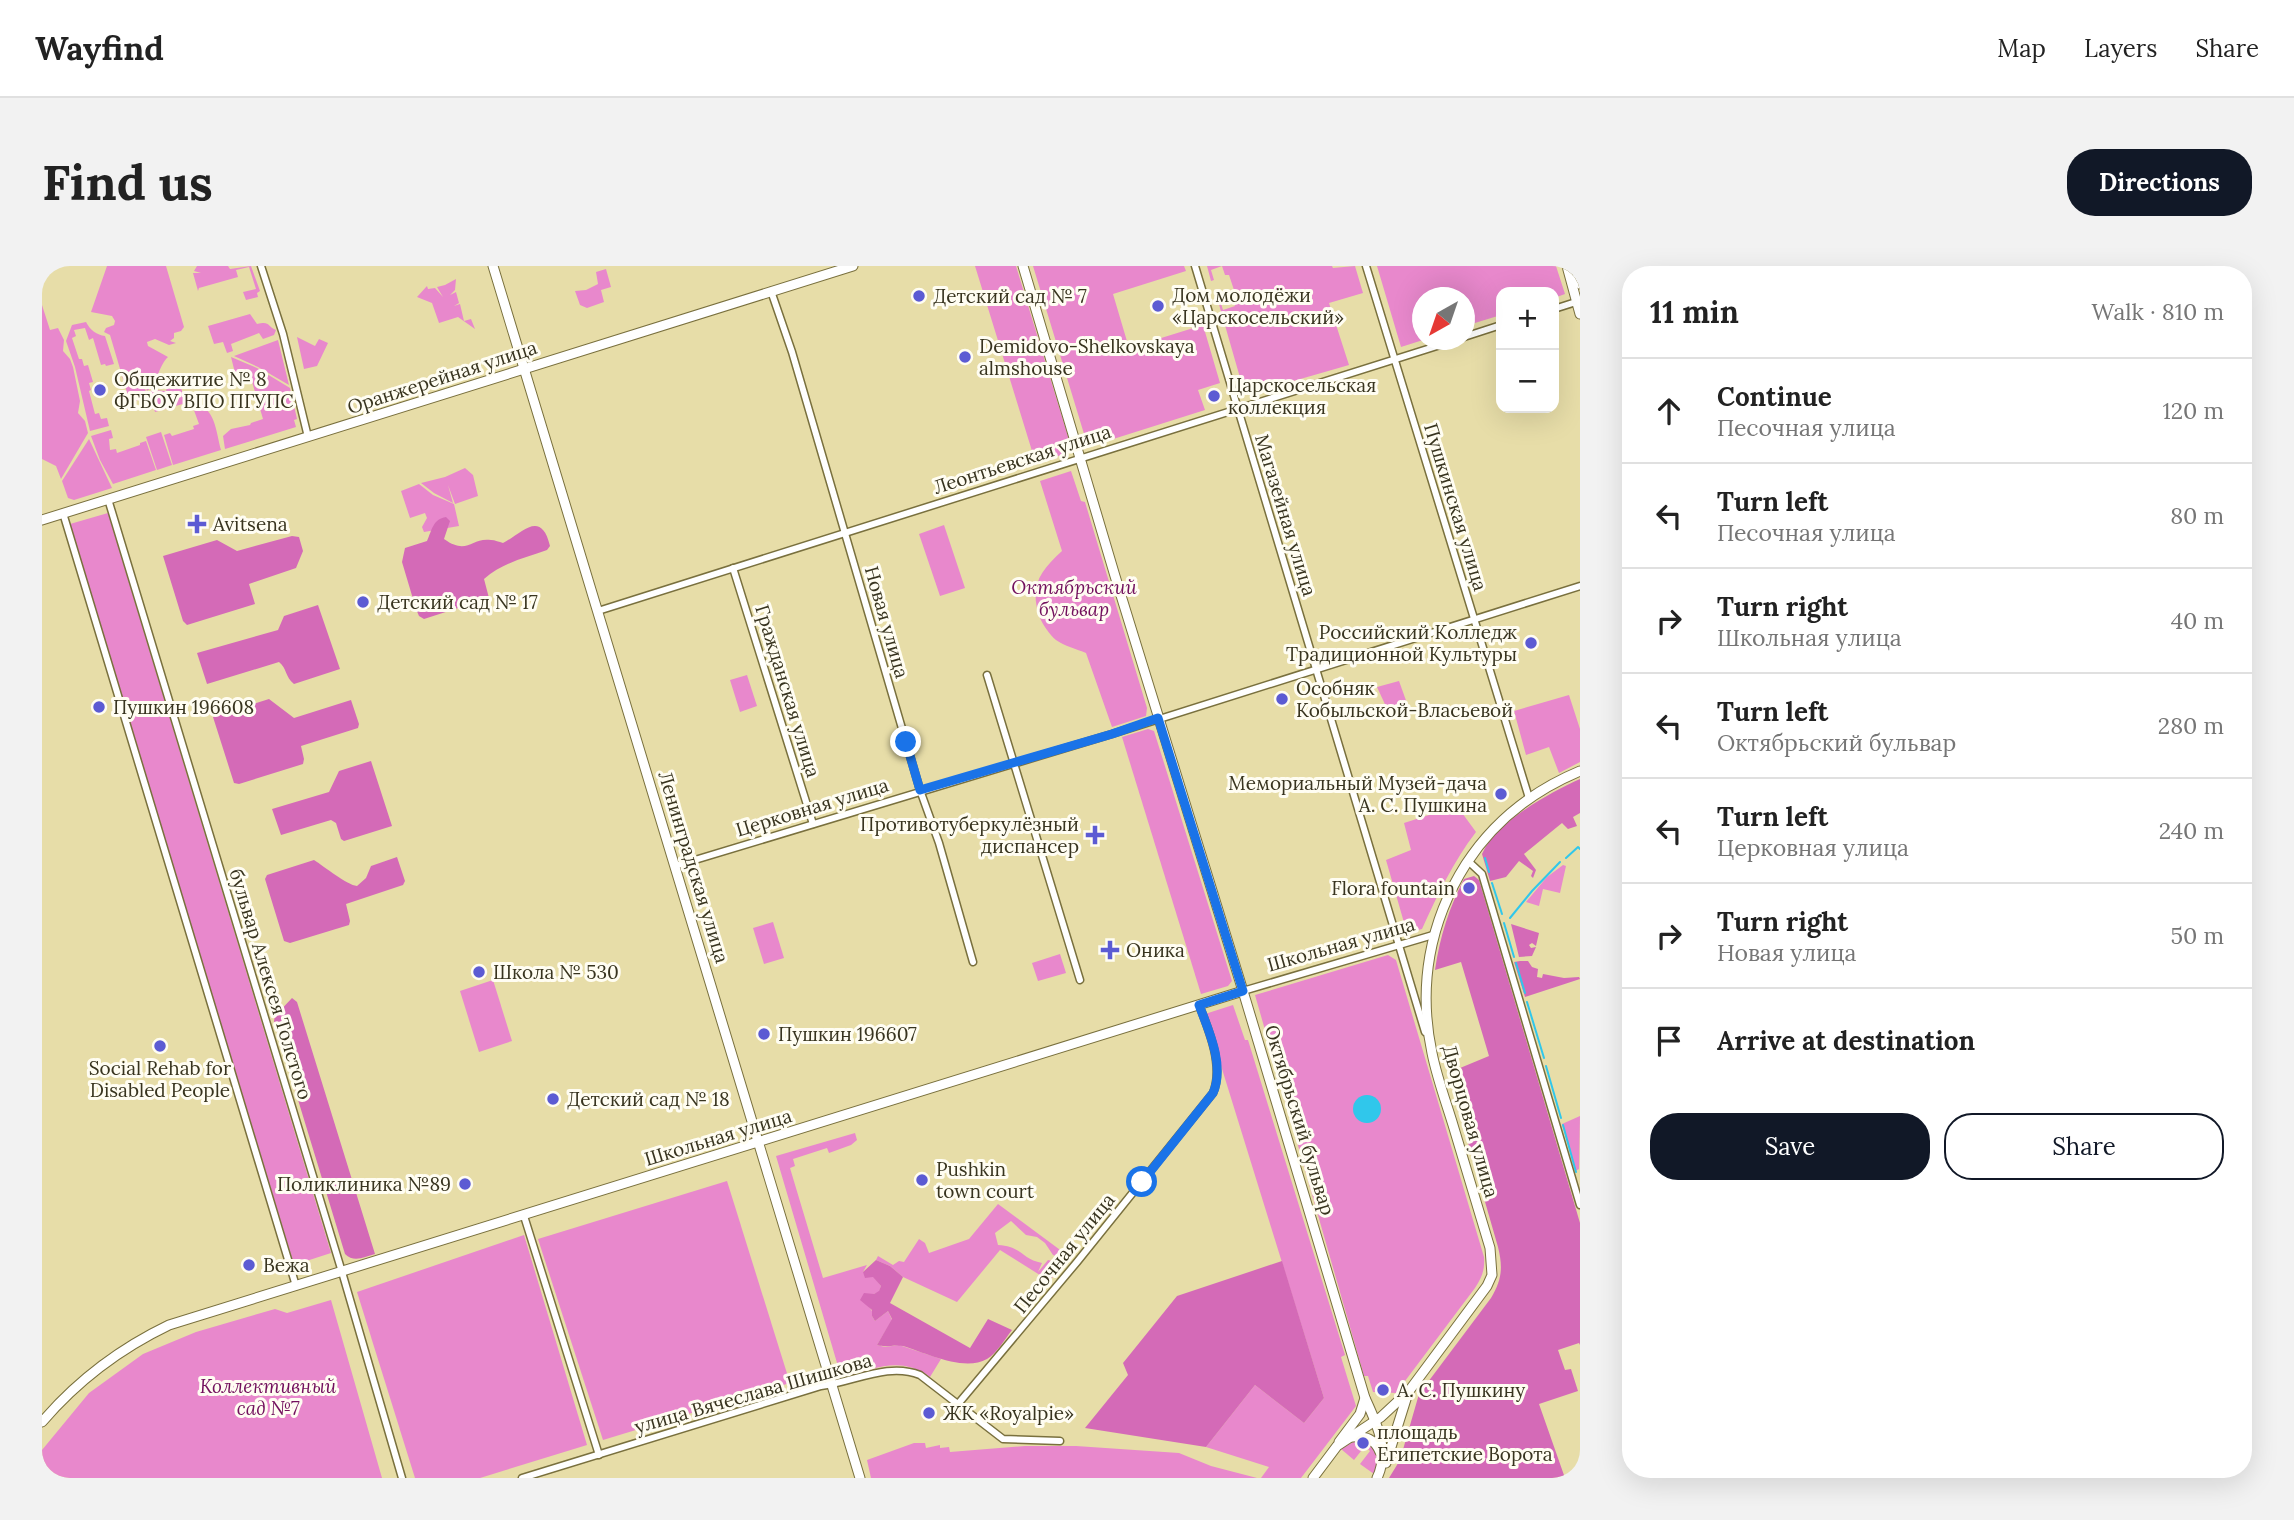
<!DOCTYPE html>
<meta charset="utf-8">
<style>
body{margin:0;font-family:Lora,serif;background:#f2f2f2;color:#222}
.controls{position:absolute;right:21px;top:21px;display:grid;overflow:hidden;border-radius:14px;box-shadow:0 7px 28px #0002}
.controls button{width:63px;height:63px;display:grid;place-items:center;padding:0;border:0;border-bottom:2px solid #e0e0e0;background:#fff;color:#222;font:35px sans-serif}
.compass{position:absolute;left:1370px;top:21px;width:63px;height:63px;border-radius:50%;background:#fff;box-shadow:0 7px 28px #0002;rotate:220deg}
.stop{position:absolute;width:21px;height:21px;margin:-16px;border:5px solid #1a73e8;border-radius:50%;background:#fff}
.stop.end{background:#1a73e8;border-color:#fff;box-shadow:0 2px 7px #0008}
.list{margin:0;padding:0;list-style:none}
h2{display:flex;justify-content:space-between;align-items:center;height:91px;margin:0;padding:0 28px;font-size:30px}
h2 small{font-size:23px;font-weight:400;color:#767676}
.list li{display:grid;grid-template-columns:46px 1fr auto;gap:21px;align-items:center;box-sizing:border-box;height:105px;padding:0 28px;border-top:2px solid #e0e0e0}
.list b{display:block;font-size:26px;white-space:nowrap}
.list p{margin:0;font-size:23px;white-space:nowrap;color:#767676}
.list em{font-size:23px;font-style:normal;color:#767676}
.actions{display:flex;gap:14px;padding:21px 28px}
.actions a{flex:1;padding:16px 0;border:2px solid #111827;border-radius:28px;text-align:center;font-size:24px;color:#111827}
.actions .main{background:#111827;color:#fff}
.icon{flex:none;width:38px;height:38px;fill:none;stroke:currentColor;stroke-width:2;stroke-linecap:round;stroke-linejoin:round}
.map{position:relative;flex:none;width:1538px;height:1212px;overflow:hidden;border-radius:28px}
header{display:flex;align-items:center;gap:42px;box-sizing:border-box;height:98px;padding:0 35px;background:#fff;border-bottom:2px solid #e0e0e0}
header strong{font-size:33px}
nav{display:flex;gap:38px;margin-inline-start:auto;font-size:24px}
.intro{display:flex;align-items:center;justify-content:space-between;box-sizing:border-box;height:168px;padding:0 42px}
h1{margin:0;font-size:49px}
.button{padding:18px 32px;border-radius:28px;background:#111827;color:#fff;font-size:24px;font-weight:700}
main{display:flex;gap:42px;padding:0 42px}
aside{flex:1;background:#fff;border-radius:28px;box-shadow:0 7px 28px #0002}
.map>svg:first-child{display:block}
.green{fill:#e888cc}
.forest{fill:#d46ab7}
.water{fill:#30c7eb}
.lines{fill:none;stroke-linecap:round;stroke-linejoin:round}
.stream{stroke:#30c7eb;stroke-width:2}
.street-casing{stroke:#79703e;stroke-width:9}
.secondary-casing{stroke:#79703e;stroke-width:11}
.street{stroke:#fff;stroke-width:6}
.secondary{stroke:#fff;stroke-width:9}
.route{stroke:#1a73e8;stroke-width:9}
.poi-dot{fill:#5c5bd3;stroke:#fffdf2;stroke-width:2.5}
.labels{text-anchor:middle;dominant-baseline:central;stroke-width:6;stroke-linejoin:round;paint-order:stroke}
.poi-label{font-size:19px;fill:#38341f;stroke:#fffdf2;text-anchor:start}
.street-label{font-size:19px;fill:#38341f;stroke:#fffdf2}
.park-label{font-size:19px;font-style:italic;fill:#72105d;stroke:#fffdf2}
</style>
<header>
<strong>Wayfind</strong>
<nav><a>Map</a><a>Layers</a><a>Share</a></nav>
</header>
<div class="intro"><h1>Find us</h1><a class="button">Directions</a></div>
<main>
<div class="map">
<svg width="1538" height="1212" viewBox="0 0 1538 1212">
<rect width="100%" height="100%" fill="#e7dda8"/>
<!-- green -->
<g class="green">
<path d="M65,0H124L142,61L139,65L132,67V72L128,75L134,77L127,79L113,73L105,76L106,80L126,91C116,100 116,118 105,125L102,113H100L104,126L89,140L68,69L62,66L64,62L72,59L73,55L70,50L49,46Z"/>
<polygon points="155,0 186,0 188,3 209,0 218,25 215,27 216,31 204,34 201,26 214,23 207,1 194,4 196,11 157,22 156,25 151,7 159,7 152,5"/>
<polygon points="933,0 974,0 1028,177 1024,179 1025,187 994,198"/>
<polygon points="991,0 1142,0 1144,5 1071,28 1087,82 1161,59 1178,117 1156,124 1163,144 1046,181"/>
<polygon points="1165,0 1290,0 1291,2 1313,0 1321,27 1287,37 1307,99 1203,129 1176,35 1178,34 1181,44 1193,40 1190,29 1193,27 1187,9 1183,9 1180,0 1169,4 1172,14 1169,15"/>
<polygon points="1335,0 1514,0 1523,28 1512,32 1512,26 1459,26 1459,49 1423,60 1422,32 1380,32 1381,74 1359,81"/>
<polygon points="564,3 569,21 559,24 562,36 545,42 538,39 533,25 544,24 556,18 554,6"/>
<polygon points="414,13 413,24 408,29 414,26 417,37 412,40 418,38 422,55 429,53 433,63 416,51 397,57 390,37 375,31 385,20 386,23 393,22 401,31 395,21 403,19"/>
<polygon points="0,39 8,64 16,62 22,74 21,85 28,93 31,101 38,135 36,147 43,155 46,167 19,213 14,200 0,193"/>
<path d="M208,48L215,58C229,55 224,60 234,64L232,69L221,73L217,67L189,78L191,85L185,87L181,76L172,78L166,60Z"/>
<path d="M44,56C48,64 55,69 63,70L72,98L64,100L63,98L59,99L51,72L47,74L43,62L32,64L34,70L30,72L37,93H40L42,100L46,99L51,116L47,117L49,124L47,125L53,148L57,147L59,153L65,152L67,160L48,165L33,101L24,75L30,59Z"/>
<polygon points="255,71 273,80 277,73 286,77 275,100 262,103"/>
<polygon points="236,74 247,119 216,101 192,90"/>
<polygon points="189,91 215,102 248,122 255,153 252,154 254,161 183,183 181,170 189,163 208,159 209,157 221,153 208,109 193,113 194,111"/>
<polygon points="132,116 136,123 139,122 144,137 113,146 107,126 111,124 124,125 126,117"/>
<path d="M150,139C173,137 174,166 179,184L131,199L122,169L128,167L130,170L152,163L151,160L157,158Z"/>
<polygon points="69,164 71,172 67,173 68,184 74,183 75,187 98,179 98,177 104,175 114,204 71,218 58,194 49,170"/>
<polygon points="119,166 130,199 115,204 104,171"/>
<polygon points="47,173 70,222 32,234 26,232 20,215"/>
<polygon points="423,202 431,209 436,230 413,238 406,219 411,237 392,227 379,217 403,211"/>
<path d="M1029,205L1039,235L1043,236L1105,442L1104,450L1070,461L1044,387C1035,383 1022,380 1014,374C1008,369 1001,359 998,352C987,321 997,306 1020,285L998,215Z"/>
<polygon points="377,218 391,229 412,238 417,260 382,266 380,261 385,252 383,247 368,252 359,225"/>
<polygon points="66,247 289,987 252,999 28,258"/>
<polygon points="902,259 923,322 898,330 877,268"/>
<polygon points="705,409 715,440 698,446 688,414"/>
<polygon points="1357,415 1366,440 1347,447 1335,421"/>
<polygon points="1527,429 1538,463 1538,496 1517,507 1507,481 1484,489 1472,445"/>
<polygon points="1106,463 1112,465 1190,715 1186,720 1159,728 1080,471"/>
<path d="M1415,540L1434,566C1411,596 1396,628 1380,663L1365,667L1344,594L1369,584L1362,557Z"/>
<polygon points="1521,599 1524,600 1518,627 1501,623 1497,640 1484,636 1505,611"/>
<polygon points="731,656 742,692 722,698 711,662"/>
<polygon points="1018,688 1024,707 996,715 990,697"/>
<path d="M1346,689L1354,694L1442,991C1443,1004 1440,1011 1433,1022L1354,1127L1331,1126L1326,1110H1322L1213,729Z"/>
<polygon points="451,714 470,775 437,786 418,725"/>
<polygon points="1191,739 1203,774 1206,774 1303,1089 1299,1091 1314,1140 1259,1212 1219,1212 1227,1201 1164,1181 1213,1119 1262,1157 1282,1132 1163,748"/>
<polygon points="1538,850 1537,903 1533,905 1520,858"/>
<path d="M813,867L815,874L809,879L787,887L785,882L751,893L753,900L748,902L781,1012L825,999L821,1006L831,1010L839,1020L837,1026L832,1028L827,1041L830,1045V1050L833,1055L846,1045L850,1054L835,1079L843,1081L857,1079L899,1093L888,1111C858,1090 835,1102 804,1111L798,1107L734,890Z"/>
<polygon points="685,915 748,1117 561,1174 496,973"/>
<path d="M956,938L1029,992L1027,995L1011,989L1003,977L995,971L984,969L969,955L953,967L956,979C980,980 979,993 1000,997L996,1006L1006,994L1022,998L1009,1013V1016L958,984L915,1036L861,1011L848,1000L834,994L836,990L851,999L857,995L862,996L877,973L883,977L887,987L927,973Z"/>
<polygon points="482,969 545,1179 438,1212 373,1212 315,1026"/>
<polygon points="289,1034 340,1212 0,1212 0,1184 47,1127 101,1088 154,1066 233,1043 245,1047"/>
<path d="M1313,1175C1333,1175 1341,1191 1332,1208L1318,1198L1328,1185L1323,1180L1312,1194L1299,1183Z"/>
<polygon points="872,1177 883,1177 884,1182 898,1179 898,1182 907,1181 908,1186 983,1180 1034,1180 1137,1187 1169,1200 1215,1212 829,1212 825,1194"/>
</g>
<!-- forest -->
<g class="forest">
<path d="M404,251L408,255L402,273C426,290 429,271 449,274C453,274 457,276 461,277C479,268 499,242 508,280L505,284C482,292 460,297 442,313L447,332L382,353L377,350L374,343L360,296L363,282L385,275C390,264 391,253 404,251Z"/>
<polygon points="250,270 257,271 261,285 254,302 207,318 213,338 145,359 141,355 121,290 175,274 195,285"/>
<path d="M276,339L298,403L252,418C243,411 245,402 237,396L165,418L155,387L236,364L242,350Z"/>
<polygon points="227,433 252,452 309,434 317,458 316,462 259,480 262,493 261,498 197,518 192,517 171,451"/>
<polygon points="329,495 350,560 302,575 299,573 294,557 289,554 239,569 230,543 287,526 297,505"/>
<path d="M1538,513V547L1531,551L1535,560L1526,563L1520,557L1482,588L1494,604L1491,612L1489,610L1491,605L1477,595L1464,611L1448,615L1440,588C1454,556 1507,527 1538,513Z"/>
<path d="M355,591L363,615L361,619L304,638L308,655L307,659L248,677L242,675L223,613L225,609L272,594C283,601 305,619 315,620L324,612L329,600Z"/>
<path d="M1432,610L1437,614L1538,957V1079L1537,1077L1516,1084L1523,1104L1529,1103L1536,1125L1497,1138L1523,1212H1347L1358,1194L1377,1128L1449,1032C1460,1014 1461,1001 1456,981L1406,807L1447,790L1419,696L1393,704C1398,670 1407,642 1422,613Z"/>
<polygon points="1469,658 1497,667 1494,680 1490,677 1487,679 1489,682 1494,681 1490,690 1477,691"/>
<polygon points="1478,695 1486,695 1490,701 1496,703 1495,711 1500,712 1501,708 1522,712 1537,711 1538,713 1483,731 1472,696"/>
<path d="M250,732L255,736L333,988C322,991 312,997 303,988L232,755L233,750Z"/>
<path d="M834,994L848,1000L861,1011L848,1037L928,1082L946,1053L970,1064C963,1073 955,1087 945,1093C922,1106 884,1087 861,1080C852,1078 844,1082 835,1079L850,1053L846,1045L833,1055L830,1050V1044L818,1034L822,1027L832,1028L837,1025L839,1020L831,1011L823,1012L821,1006Z"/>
<polygon points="1240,995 1282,1132 1262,1157 1213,1119 1164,1181 1043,1162 1086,1109 1081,1097 1135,1030"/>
</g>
<!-- water -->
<circle class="water" cx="1325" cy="843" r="14"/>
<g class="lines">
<!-- stream -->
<g class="stream">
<polyline points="1443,592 1447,606"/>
<polyline points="1524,592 1536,581 1538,583"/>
<polyline points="1450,617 1460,648"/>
<polyline points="1468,652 1490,625 1518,596"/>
<polyline points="1462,657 1472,691"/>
<polyline points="1474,697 1483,727"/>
<polyline points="1485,736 1502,792"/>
<polyline points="1504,800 1519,852"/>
<polyline points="1521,859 1534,906"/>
</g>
<defs>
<g id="street">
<polyline points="219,0 241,68 266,171"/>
<polyline points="1153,0 1383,766"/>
<polyline points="1324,0 1487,532"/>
<polyline points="729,25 750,86 878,524 897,577 931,696"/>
<polyline points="1512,43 1537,35"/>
<polyline points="1422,71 1459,59"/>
<polyline points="66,233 300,1006 360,1212"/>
<polyline points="21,247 254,1020"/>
<polyline points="691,302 771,558"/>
<polyline points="556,345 1414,74"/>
<polyline points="945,409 1038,714"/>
<polyline points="1426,595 1440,608 1538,939"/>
<polyline points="633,600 1070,468 1538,320"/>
<polyline points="1201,725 1391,669"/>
<polyline points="482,950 557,1189"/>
<path d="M916,1138L1035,996L1171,827C1182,801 1167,764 1157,739"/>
<path d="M480,1212L779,1120C812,1116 846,1096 878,1109L961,1173L1018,1175"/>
</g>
<g id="secondary">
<polyline points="451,0 818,1212"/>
<path d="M981,0L1073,310L1201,725L1323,1132C1335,1158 1348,1185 1335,1212"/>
<polyline points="1525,0 1538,48"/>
<polyline points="1533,0 1538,18"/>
<polyline points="0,254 811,0"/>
<path d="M0,1156C36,1114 77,1083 127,1059L1201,725"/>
<path d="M1310,1171C1324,1170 1333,1173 1338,1186"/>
<polyline points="1297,1176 1318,1148 1323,1132"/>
<polyline points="1344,1197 1365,1130"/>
<path d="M1271,1212L1295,1180L1339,1151L1367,1125L1445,1020L1450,1009L1448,982C1436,941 1423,900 1411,859C1404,836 1395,812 1390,787C1376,721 1387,656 1424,598C1452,555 1490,525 1538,505"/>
</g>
</defs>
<!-- street casing -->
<use href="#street" class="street-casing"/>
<!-- secondary casing -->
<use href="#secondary" class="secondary-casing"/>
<!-- street -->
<use href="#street" class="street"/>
<!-- secondary -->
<use href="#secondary" class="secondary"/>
</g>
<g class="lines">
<!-- route -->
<path class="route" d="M864,476L878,524L1070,468L1116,452L1201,725L1157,739C1167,765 1183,800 1171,827L1100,916"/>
</g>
<!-- markers -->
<g class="poi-dot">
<circle cx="877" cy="30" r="7"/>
<circle cx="1116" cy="40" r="7"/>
<circle cx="923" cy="91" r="7"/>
<circle cx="58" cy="124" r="7"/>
<circle cx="1172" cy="130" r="7"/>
<path d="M151.5 247.5h7v7h7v7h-7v7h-7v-7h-7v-7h7z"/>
<circle cx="321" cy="336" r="7"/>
<circle cx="1489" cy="377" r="7"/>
<circle cx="1240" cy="433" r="7"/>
<circle cx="57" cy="441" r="7"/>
<circle cx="1459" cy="528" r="7"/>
<path d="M1049.5 558.5h7v7h7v7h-7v7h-7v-7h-7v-7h7z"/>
<circle cx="1427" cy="622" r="7"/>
<path d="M1064.5 673.5h7v7h7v7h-7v7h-7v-7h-7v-7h7z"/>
<circle cx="437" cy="706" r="7"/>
<circle cx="722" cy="768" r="7"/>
<circle cx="118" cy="780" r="7"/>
<circle cx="511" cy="833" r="7"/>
<circle cx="880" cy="914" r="7"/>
<circle cx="423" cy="918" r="7"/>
<circle cx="207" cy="999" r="7"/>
<circle cx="1341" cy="1124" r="7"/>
<circle cx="887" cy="1147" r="7"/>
<circle cx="1321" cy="1177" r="7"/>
</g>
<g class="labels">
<!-- poi labels -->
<g class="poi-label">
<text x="1130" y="29">Дом молодёжи<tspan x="1130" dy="22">«Царскосельский»</tspan></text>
<text x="891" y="30">Детский сад № 7</text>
<text x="937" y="80">Demidovo-Shelkovskaya<tspan x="937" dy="22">almshouse</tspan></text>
<text x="72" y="113">Общежитие № 8<tspan x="72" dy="22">ФГБОУ ВПО ПГУПС</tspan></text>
<text x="1186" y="119">Царскосельская<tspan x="1186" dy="22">коллекция</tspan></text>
<text x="171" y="258">Avitsena</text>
<text x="335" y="336">Детский сад № 17</text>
<text x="1475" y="366" text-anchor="end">Российский Колледж<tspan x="1475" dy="22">Традиционной Культуры</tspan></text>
<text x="1254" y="422">Особняк<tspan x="1254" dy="22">Кобыльской-Власьевой</tspan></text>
<text x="71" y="441">Пушкин 196608</text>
<text x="1445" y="517" text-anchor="end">Мемориальный Музей-дача<tspan x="1445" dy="22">А. С. Пушкина</tspan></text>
<text x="1037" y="558" text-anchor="end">Противотуберкулёзный<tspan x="1037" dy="22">диспансер</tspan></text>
<text x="1413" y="622" text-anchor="end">Flora fountain</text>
<text x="1084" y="684">Оника</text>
<text x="451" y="706">Школа № 530</text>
<text x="736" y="768">Пушкин 196607</text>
<text x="118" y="802" text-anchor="middle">Social Rehab for<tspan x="118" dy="22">Disabled People</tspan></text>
<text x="525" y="833">Детский сад № 18</text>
<text x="894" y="903">Pushkin<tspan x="894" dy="22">town court</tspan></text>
<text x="409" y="918" text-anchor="end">Поликлиника №89</text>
<text x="221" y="999">Вежа</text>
<text x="1355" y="1124">А. С. Пушкину</text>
<text x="901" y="1147">ЖК «Royalpie»</text>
<text x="1335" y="1166">площадь<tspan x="1335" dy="22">Египетские Ворота</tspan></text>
</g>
<!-- street labels -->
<g class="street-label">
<text transform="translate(400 111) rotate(-18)">Оранжерейная улица</text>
<text transform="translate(980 193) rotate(-18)">Леонтьевская улица</text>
<text transform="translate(1414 241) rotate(73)">Пушкинская улица</text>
<text transform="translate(1244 249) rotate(73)">Магазейная улица</text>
<text transform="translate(845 356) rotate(74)">Новая улица</text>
<text transform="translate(746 425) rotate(73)">Гражданская улица</text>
<text transform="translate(770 541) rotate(-17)">Церковная улица</text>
<text transform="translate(652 601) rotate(73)">Ленинградская улица</text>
<text transform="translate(1299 678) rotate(-16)">Школьная улица</text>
<text transform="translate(229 718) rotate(73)">бульвар Алексея Толстого</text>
<text transform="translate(1258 854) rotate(73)">Октябрьский бульвар</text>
<text transform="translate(1429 855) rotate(74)">Дворцовая улица</text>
<text transform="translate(676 871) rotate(-17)">Школьная улица</text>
<text transform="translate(1022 987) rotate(-51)">Песочная улица</text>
<text transform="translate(711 1127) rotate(-16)">улица Вячеслава Шишкова</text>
</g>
<!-- park labels -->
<g class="park-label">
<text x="1032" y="321">Октябрьский<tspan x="1032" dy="22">бульвар</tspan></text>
<text x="226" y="1120">Коллективный<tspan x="226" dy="22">сад №7</tspan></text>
</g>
</g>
</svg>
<div class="controls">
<button>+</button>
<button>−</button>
</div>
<svg class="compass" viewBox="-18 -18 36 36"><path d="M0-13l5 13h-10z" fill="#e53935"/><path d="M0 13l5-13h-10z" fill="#767676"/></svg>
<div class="stop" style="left:1100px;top:916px"></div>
<div class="stop end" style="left:864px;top:476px"></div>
</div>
<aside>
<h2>11 min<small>Walk · 810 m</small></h2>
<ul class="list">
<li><svg class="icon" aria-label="ahead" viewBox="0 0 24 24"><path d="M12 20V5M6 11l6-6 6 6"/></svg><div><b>Continue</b><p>Песочная улица</p></div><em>120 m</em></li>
<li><svg class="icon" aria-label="left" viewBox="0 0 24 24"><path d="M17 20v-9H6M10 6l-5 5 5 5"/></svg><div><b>Turn left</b><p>Песочная улица</p></div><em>80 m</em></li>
<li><svg class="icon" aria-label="right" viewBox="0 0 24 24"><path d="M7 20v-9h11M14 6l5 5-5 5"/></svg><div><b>Turn right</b><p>Школьная улица</p></div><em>40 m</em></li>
<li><svg class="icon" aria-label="left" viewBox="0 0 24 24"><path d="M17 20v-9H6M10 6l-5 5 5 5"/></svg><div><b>Turn left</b><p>Октябрьский бульвар</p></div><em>280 m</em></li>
<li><svg class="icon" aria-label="left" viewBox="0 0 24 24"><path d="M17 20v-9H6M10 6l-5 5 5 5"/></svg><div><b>Turn left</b><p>Церковная улица</p></div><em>240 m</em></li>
<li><svg class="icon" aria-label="right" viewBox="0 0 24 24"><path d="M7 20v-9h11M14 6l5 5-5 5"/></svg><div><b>Turn right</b><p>Новая улица</p></div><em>50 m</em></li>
<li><svg class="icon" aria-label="arrive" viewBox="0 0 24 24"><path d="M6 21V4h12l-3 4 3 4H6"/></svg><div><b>Arrive at destination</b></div></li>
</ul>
<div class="actions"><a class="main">Save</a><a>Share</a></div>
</aside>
</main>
